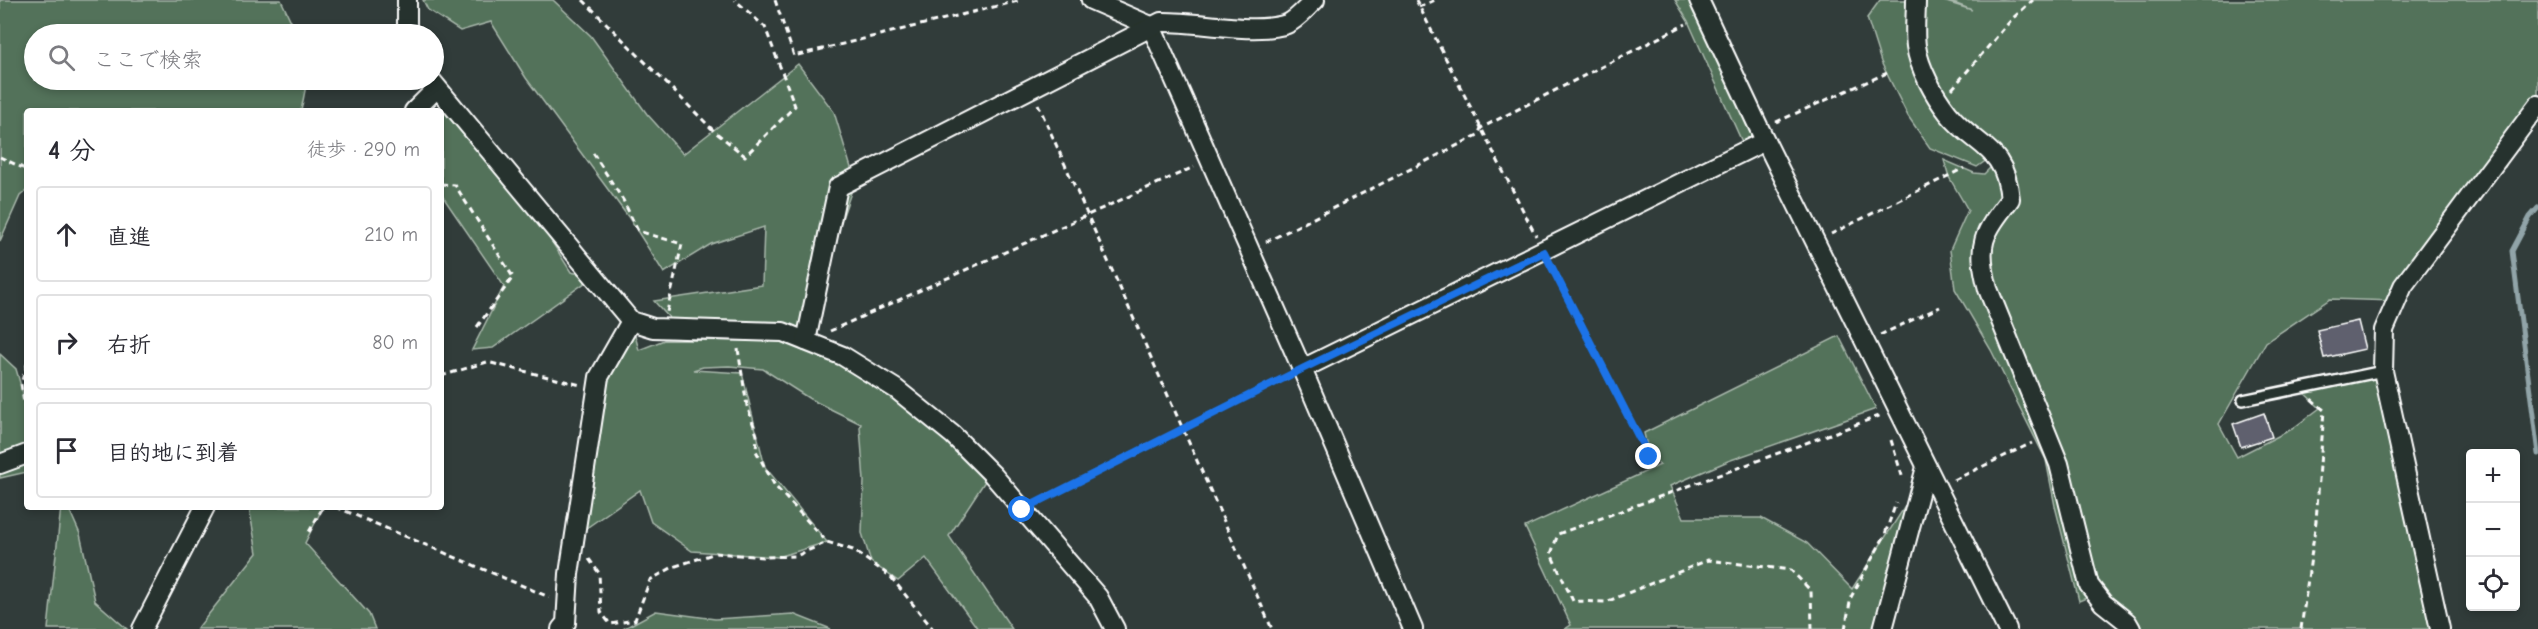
<!DOCTYPE html>
<html lang="ja">
<meta charset="utf-8">
<style>
body{margin:0;font-family:"Comic Neue","Klee One",sans-serif;background:#f7f7f7;color:#2b2b33}
.controls{position:absolute;right:18px;bottom:18px;display:grid;overflow:hidden;border-radius:6px;box-shadow:0 3px 9px #0003}
.controls button{width:54px;height:54px;display:grid;place-items:center;padding:0;border:0;border-bottom:2px solid #e1e1e2;background:#fff;color:#2b2b33;font:30px sans-serif}
.stop{position:absolute;width:18px;height:18px;margin:-14px;border:4px solid #1a73e8;border-radius:50%;background:#fff}
.stop.end{background:#1a73e8;border-color:#fff;box-shadow:0 2px 6px #0008}
.list{margin:0;padding:0;list-style:none}
h2{display:flex;justify-content:space-between;align-items:center;height:78px;margin:0;padding:0 24px;font-size:26px}
h2 small{font-size:20px;font-weight:400;color:#7c7c81}
.list li{display:grid;grid-template-columns:39px 1fr auto;gap:18px;align-items:center;box-sizing:border-box;height:96px;margin:0 12px 12px;padding:0 12px;border:2px solid #e1e1e2;border-radius:6px}
.list b{display:block;font-size:22px;white-space:nowrap}
.list em{font-size:20px;font-style:normal;color:#7c7c81}
.icon{flex:none;width:33px;height:33px;fill:none;stroke:currentColor;stroke-width:2;stroke-linecap:round;stroke-linejoin:round}
.map{position:relative;flex:none;width:2538px;height:629px;overflow:hidden}
.search{position:absolute;background:#fff;box-shadow:0 3px 9px #0003;left:24px;top:24px;width:420px;height:66px;display:flex;align-items:center;gap:15px;box-sizing:border-box;padding:0 21px;border-radius:33px;color:#7c7c81;font-size:22px}
.panel{position:absolute;background:#fff;box-shadow:0 3px 9px #0003;left:24px;top:108px;width:420px;height:402px;border-radius:6px}
.map>svg:first-child{display:block}
.green{fill:#53725a;stroke:#a9b8ac;stroke-width:1.5}
.lines{fill:none;stroke-linecap:round;stroke-linejoin:round}
.stream{stroke:#91a4a8;stroke-width:5}
.building{fill:#5f616e;stroke:#fff;stroke-width:1.5}
.lane-casing{stroke:#fff;stroke-width:14}
.street-casing{stroke:#fff;stroke-width:22}
.path{stroke:#fff;stroke-width:3;stroke-dasharray:6 4.5;stroke-linecap:butt}
.lane{stroke:#26332d;stroke-width:9}
.street{stroke:#26332d;stroke-width:18}
.route{stroke:#1a73e8;stroke-width:8}
</style>
<div class="map">
<svg width="2538" height="629" viewBox="0 0 2538 629">
<rect width="100%" height="100%" fill="#313c3a"/>
<filter id="ink" filterUnits="userSpaceOnUse"><feTurbulence type="fractalNoise" baseFrequency=".0167" numOctaves="2"/><feDisplacementMap in="SourceGraphic" scale="12" xChannelSelector="R" yChannelSelector="G"/><feConvolveMatrix kernelMatrix="1 2 1 2 8 2 1 2 1" color-interpolation-filters="sRGB"/></filter>
<g filter="url(#ink)">
<!-- green -->
<g class="green">
<polygon points="0,0 281,0 297,34 34,34 34,80 307,80 301,111 27,111 27,190 20,196 0,241"/>
<polygon points="423,0 553,0 591,36 647,114 683,154 798,64 834,112 855,181 800,339 673,322 654,301 762,285 764,227 711,244 664,273 629,218 526,78 491,22 460,31 428,10"/>
<polygon points="1675,0 1699,0 1764,138 1743,144 1688,21"/>
<polygon points="1880,0 1940,0 1972,10 1946,0 2538,0 2538,105 2524,124 2505,167 2493,165 2396,301 2330,299 2266,342 2219,424 2237,457 2292,429 2320,408 2299,388 2375,373 2440,629 2130,629 2091,596 2079,601 2055,506 2046,460 1991,350 1955,289 1950,250 1968,210 1949,177 1944,160 1974,173 1984,174 1998,160 1994,155 1977,167 1930,148 1908,116 1881,62 1867,18"/>
<polygon points="450,103 508,173 571,272 593,277 493,348 472,350 504,286 441,194 441,111 432,111"/>
<polygon points="634,332 639,350 664,340 806,341 896,389 987,478 949,536 1012,629 978,629 926,558 898,581 871,562 862,533 864,481 860,427 861,424 810,399 763,369 729,366 703,367 693,370 742,373 765,467 827,542 778,557 692,551 651,522 640,490 585,529 599,377"/>
<polygon points="1839,336 1876,409 1728,461 1670,486 1684,518 1761,518 1807,543 1852,589 1922,480 1883,629 1565,629 1571,625 1525,527 1660,465 1649,457 1644,433"/>
<polygon points="0,354 16,369 27,407 27,472 0,478"/>
<polygon points="61,507 68,507 80,534 95,601 127,629 48,629"/>
<polygon points="249,507 323,507 305,543 369,614 375,629 197,629 257,553"/>
<polygon points="656,611 715,619 793,614 831,629 623,629"/>
</g>
<g class="lines">
<!-- stream -->
<polyline class="stream" points="2538,208 2530,217 2512,251 2538,454"/>
</g>
<!-- building -->
<g class="building">
<polygon points="2358,321 2365,349 2324,358 2317,330"/>
<polygon points="2264,413 2272,437 2241,447 2233,424"/>
</g>
<g class="lines">
<defs>
<polyline id="lane" points="2243,400 2383,371"/>
<g id="street">
<polyline points="407,0 407,34"/>
<polyline points="1091,0 1151,26 1302,369 1413,629"/>
<polyline points="1699,0 1760,130 2007,629"/>
<path d="M1916,0C1916,15 1914,31 1916,46C1919,68 1934,95 1948,113C1976,148 2005,145 2010,199C1983,234 1976,244 1988,289L2059,464L2089,585L2103,603L2127,622L2131,629"/>
<polyline points="431,80 631,321 653,328 783,332 843,356 896,389 953,435 992,474 1098,597 1115,629"/>
<polyline points="414,111 437,88"/>
<path d="M806,341L838,187L1161,22C1198,21 1254,35 1287,24C1297,20 1307,7 1315,0"/>
<polyline points="1302,369 1765,141"/>
<polyline points="0,464 27,454"/>
<polyline points="142,629 205,507"/>
<polyline points="561,629 566,623 569,574 599,377 631,321"/>
<polyline points="1883,629 1926,467"/>
<polyline points="2440,629 2383,371 2384,330 2403,286 2538,105"/>
</g>
</defs>
<!-- lane casing -->
<use href="#lane" class="lane-casing"/>
<!-- street casing -->
<use href="#street" class="street-casing"/>
<!-- path -->
<g class="path">
<polyline points="583,0 714,131 745,156 795,106 765,27 735,0"/>
<polyline points="775,0 794,56 1022,0"/>
<polyline points="1416,0 1536,236"/>
<polyline points="1419,7 1435,0"/>
<polyline points="1952,89 2012,19 2033,0"/>
<polyline points="1038,104 1272,629"/>
<polyline points="1776,122 1887,73"/>
<polyline points="593,153 623,200 638,231 682,244 667,312"/>
<polyline points="0,157 27,170"/>
<polyline points="441,184 455,185 513,277 477,327"/>
<polyline points="1831,234 1964,168"/>
<polyline points="1266,242 1478,135 1481,128 1686,24"/>
<polyline points="1552,266 1649,457"/>
<polyline points="830,331 1194,167"/>
<polyline points="1880,335 1940,307"/>
<polyline points="738,349 747,406 757,435 756,451 775,486 827,542"/>
<polyline points="27,364 21,384 27,422"/>
<polyline points="441,376 487,362 581,385"/>
<polyline points="1891,440 1903,479"/>
<polyline points="1954,480 2032,443"/>
<polyline points="1039,501 1287,377"/>
<polyline points="336,507 549,597"/>
<polyline points="309,532 323,507"/>
<polyline points="589,559 599,573 601,612 610,624 635,620 650,580 673,567 716,553 764,557 796,556 827,542 853,550 890,576 933,629"/>
<polyline points="1812,629 1811,591 1791,570 1708,560 1606,602 1573,601 1551,554 1558,534 1882,415"/>
<polyline points="1845,629 1851,597 1884,537 1896,503"/>
<polyline points="2301,629 2316,521 2324,410 2311,399"/>
</g>
<!-- lane -->
<use href="#lane" class="lane"/>
<!-- street -->
<use href="#street" class="street"/>
</g>
</g>
<g class="lines" filter="url(#ink)">
<!-- route -->
<polyline class="route" points="1022,510 1302,369 1544,252 1649,457"/>
</g>
</svg>
<div class="controls">
<button>+</button>
<button>−</button>
<button><svg class="icon" aria-label="locate" viewBox="0 0 24 24"><circle cx="12" cy="12" r="6"/><path d="M12 2v4M12 18v4M2 12h4M18 12h4"/></svg></button>
</div>
<div class="stop" style="left:1022px;top:510px"></div>
<div class="stop end" style="left:1649px;top:457px"></div>
<div class="search"><svg class="icon" aria-label="search" viewBox="0 0 24 24"><circle cx="10" cy="10" r="6"/><path d="M15 15l6 6"/></svg>ここで検索</div>
<section class="panel">
<h2>4 分<small>徒歩 · 290 m</small></h2>
<ul class="list">
<li><svg class="icon" aria-label="ahead" viewBox="0 0 24 24"><path d="M12 20V5M6 11l6-6 6 6"/></svg><div><b>直進</b></div><em>210 m</em></li>
<li><svg class="icon" aria-label="right" viewBox="0 0 24 24"><path d="M7 20v-9h11M14 6l5 5-5 5"/></svg><div><b>右折</b></div><em>80 m</em></li>
<li><svg class="icon" aria-label="arrive" viewBox="0 0 24 24"><path d="M6 21V4h12l-3 4 3 4H6"/></svg><div><b>目的地に到着</b></div></li>
</ul>
</section>
</div>
